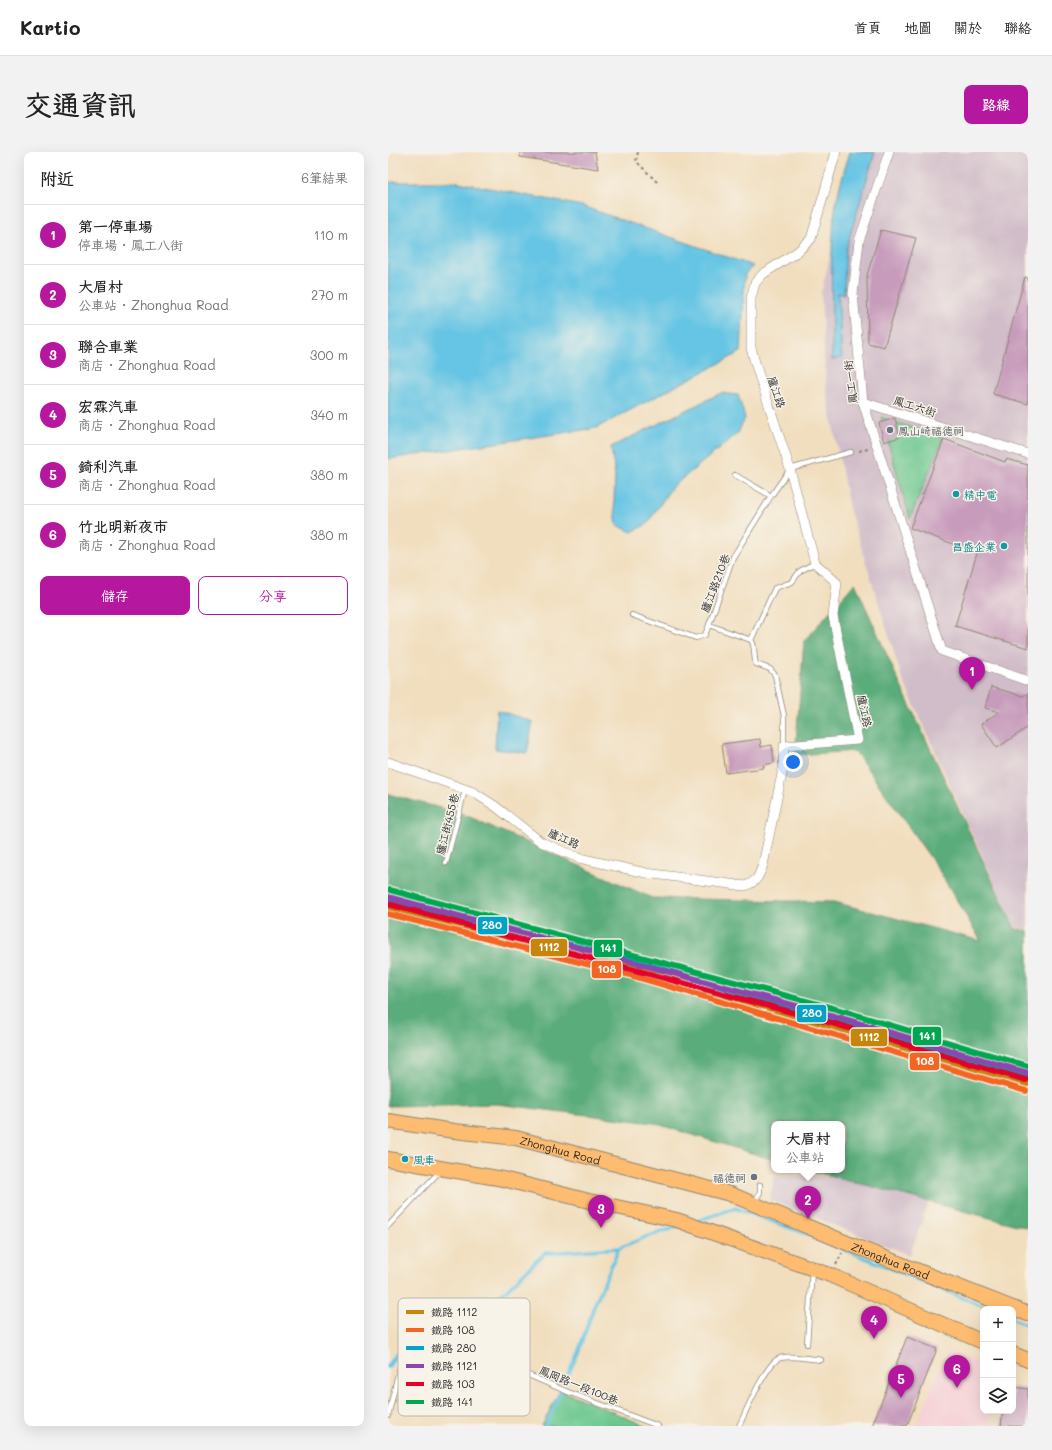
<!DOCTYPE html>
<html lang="zh-TW">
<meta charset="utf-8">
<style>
body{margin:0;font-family:Mali,"LXGW WenKai TC",sans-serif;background:#f2f2f2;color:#222}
.controls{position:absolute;right:12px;bottom:12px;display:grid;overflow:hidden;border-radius:8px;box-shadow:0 4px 16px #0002}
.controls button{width:36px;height:36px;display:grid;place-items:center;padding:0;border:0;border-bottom:1px solid #e0e0e0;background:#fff;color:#222;font:20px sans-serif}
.you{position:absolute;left:405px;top:610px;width:14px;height:14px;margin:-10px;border:3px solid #fff;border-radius:50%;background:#1a73e8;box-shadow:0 0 0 6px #1a73e833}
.badge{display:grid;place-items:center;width:26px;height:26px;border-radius:50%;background:#b5179e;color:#fff;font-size:13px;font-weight:700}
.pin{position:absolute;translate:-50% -33px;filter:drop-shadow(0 1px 2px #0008)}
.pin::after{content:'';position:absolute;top:21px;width:14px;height:12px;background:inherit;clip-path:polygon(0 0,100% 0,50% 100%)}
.popup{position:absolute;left:383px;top:969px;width:74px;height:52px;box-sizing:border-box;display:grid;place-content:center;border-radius:8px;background:#fff;filter:drop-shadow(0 1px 3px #0005);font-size:13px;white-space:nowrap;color:#767676}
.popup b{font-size:15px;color:#222}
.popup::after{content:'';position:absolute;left:50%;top:100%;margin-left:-8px;border:8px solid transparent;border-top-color:#fff}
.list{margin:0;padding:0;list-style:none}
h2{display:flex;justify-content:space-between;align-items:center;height:52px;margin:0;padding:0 16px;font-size:17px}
h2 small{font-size:13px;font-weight:400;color:#767676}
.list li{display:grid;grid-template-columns:26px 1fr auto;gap:12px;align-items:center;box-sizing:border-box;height:60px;padding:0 16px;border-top:1px solid #e0e0e0}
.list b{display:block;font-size:15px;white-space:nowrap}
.list p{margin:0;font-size:13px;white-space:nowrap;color:#767676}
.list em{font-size:13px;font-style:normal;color:#767676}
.actions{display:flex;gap:8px;padding:12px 16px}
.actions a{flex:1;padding:9px 0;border:1px solid #b5179e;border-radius:8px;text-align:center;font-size:14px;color:#b5179e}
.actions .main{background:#b5179e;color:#fff}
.icon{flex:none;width:22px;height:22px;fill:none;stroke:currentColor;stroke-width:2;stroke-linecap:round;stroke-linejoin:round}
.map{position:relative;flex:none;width:640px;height:1274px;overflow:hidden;border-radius:8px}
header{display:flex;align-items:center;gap:24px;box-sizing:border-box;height:56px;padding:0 20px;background:#fff;border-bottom:1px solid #e0e0e0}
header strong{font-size:19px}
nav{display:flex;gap:22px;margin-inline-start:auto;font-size:14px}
.intro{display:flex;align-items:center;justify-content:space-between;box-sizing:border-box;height:96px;padding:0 24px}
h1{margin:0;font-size:28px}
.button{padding:10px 18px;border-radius:8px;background:#b5179e;color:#fff;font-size:14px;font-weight:700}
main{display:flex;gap:24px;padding:0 24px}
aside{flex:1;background:#fff;border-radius:8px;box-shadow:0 4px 16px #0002}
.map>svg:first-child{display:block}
.built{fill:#f6cfd6}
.industrial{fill:#d1bdc9}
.green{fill:#6dc88f;stroke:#4c7a5d}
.forest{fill:#5aac7a;stroke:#426c52}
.water{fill:#66c5e4;stroke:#487888}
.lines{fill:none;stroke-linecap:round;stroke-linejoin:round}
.stream{stroke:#66c5e4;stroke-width:3.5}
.building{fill:#c79bbc}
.service-casing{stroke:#8e8474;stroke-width:6}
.minor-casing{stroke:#8e8474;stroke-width:10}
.primary-casing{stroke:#8e8474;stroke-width:16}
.path{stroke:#8e8474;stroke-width:2;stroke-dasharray:3 3;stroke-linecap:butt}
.service{stroke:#fff;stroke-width:4.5}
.minor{stroke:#fff;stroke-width:9}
.primary{stroke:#fdbc6f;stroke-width:14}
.rail-1-casing{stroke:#f7f3e8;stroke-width:9}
.rail-2-casing{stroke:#f7f3e8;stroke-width:9}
.rail-3-casing{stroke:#f7f3e8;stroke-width:9}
.rail-4-casing{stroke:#f7f3e8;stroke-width:9}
.rail-5-casing{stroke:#f7f3e8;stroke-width:9}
.rail-6-casing{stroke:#f7f3e8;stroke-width:9}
.rail-1{stroke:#c4870b;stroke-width:6}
.rail-2{stroke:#f26522;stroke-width:6}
.rail-3{stroke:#02a3c6;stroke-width:6}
.rail-4{stroke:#8e44ad;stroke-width:6}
.rail-5{stroke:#e4002b;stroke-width:6}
.rail-6{stroke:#00a651;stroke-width:6}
.worship-dot{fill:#6b7280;stroke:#f7f3e8;stroke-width:1.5}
.culture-dot{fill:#0f9aa8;stroke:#f7f3e8;stroke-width:1.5}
.labels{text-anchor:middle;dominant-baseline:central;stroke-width:3;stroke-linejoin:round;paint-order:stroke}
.street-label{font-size:11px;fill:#2b2b2b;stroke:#f7f3e8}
.worship-label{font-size:11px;fill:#5b616d;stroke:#f7f3e8;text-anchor:start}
.culture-label{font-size:11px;fill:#0d838f;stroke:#f7f3e8;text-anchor:start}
.key{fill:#f7f3e8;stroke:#bab7af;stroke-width:1}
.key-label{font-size:11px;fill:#2b2b2b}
.line-badge{stroke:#f7f3e8;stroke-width:1.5}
.badge-label{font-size:11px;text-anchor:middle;font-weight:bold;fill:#fff}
</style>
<header>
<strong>Kartio</strong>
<nav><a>首頁</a><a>地圖</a><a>關於</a><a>聯絡</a></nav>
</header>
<div class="intro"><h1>交通資訊</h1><a class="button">路線</a></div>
<main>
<aside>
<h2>附近<small>6筆結果</small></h2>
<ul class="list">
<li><span class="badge">1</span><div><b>第一停車場</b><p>停車場 · 鳳工八街</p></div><em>110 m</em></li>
<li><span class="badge">2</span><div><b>大眉村</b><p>公車站 · Zhonghua Road</p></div><em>270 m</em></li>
<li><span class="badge">3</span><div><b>聯合車業</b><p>商店 · Zhonghua Road</p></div><em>300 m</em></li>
<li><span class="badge">4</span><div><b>宏霖汽車</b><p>商店 · Zhonghua Road</p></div><em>340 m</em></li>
<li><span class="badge">5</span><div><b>錡利汽車</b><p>商店 · Zhonghua Road</p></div><em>380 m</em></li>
<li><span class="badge">6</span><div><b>竹北明新夜市</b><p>商店 · Zhonghua Road</p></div><em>380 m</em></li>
</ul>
<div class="actions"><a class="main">儲存</a><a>分享</a></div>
</aside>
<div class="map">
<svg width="640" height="1274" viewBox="0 0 640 1274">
<rect width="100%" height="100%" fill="#f7f3e8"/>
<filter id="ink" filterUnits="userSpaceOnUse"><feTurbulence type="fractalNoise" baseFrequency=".025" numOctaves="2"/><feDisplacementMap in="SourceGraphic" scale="8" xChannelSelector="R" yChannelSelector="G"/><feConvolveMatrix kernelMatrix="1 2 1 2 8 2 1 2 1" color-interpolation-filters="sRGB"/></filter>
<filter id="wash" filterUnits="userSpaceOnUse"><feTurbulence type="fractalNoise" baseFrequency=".012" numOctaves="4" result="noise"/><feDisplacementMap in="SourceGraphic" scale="16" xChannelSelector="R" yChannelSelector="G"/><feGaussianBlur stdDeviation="0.9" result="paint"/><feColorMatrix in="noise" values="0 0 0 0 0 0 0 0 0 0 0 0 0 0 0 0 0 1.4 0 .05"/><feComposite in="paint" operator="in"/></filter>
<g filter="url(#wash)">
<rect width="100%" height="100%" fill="#f1debe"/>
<!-- built -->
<polygon class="built" points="559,1199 595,1213 595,1259 606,1259 600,1274 528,1274"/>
<!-- industrial -->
<g class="industrial">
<polygon points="468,0 640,0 640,778 627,776 514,526 461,356 438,236 433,141"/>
<polygon points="422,1023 546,1036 522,1103 382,1048 386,1026"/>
</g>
<!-- green -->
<g class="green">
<polygon points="493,265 555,286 522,367"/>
<polygon points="172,1238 258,1274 154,1274"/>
</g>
<!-- forest -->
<polygon class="forest" points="467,431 510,528 627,777 640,779 640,1076 421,1018 454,1018 454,972 386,972 386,1008 266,971 109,952 0,954 0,642 75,662 264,746 446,750 593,789 549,715 467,599 407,603 416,489"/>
<!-- water -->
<g class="water">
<path d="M462,0H487L458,97L456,143L450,141L454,206L444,208C444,160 442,112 446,65C448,45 456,19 462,0Z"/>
<polygon points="0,30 70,30 194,54 365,114 357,122 353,200 208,276 0,307"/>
<polygon points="333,241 350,243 357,266 350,281 283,336 259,372 244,380 229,373 226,350 227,323 223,295"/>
<polygon points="109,558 145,570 139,601 107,597"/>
</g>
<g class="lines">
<!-- stream -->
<g class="stream">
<polyline points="306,1070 347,1056 416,1081 602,1157"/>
<polyline points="625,1167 640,1173"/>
<polyline points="0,1215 18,1188 35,1174 80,1159 113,1143 157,1101 231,1096 255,1086 292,1074"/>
<polyline points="178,1227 190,1201 206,1154 231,1096"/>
<polyline points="158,1274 172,1241"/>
</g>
</g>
<g id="blocks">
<!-- building -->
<g class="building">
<polygon points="133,0 207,0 210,17 132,5"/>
<polygon points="493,78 528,86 496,195 480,191 479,123"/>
<polygon points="637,125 640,126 640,252 605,242"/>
<polygon points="507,266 512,285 496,290 491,271"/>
<polygon points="556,287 617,310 618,307 640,313 640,496 567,474 589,401 522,376"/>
<polygon points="603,535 635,544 640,541 640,575 609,596 593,572 611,560 597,556"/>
<polygon points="372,587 373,595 384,593 386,611 375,613 376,616 338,621 334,592"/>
<polygon points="519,1185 549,1197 519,1274 484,1274"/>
<polygon points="625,1235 640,1237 640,1274 613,1274 615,1259 625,1259"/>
</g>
</g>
</g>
<g filter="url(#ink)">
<use href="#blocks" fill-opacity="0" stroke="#8e8474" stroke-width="1"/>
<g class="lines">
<defs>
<g id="service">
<polyline points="347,323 383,344"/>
<polyline points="244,463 308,486 317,483 321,473"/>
<polyline points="363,488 321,473 345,405 383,344 402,317 463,300"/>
<path d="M396,594V564L387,523L382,517L368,512C365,504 368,494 363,488L387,436L404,430L412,419L427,411"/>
<polyline points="58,711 77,638"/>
<polyline points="367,1050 372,1040 372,1033"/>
<polyline points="0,1074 52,1019"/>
<polyline points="419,1192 424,1118"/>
<polyline points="0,1264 11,1218 37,1179 180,1240 270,1274"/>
<path d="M351,1274C358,1259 377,1214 390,1207C398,1202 423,1207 433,1208"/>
</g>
<g id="minor">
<polyline points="501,0 471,89 465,142 475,250 554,499 640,529"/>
<polyline points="475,250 640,302"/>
<path d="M0,610L85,640L107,654L153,690L191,706L258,721L357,734C369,730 371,724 375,713L395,617L396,594L470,588L445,464L449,431L427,411L402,317L368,214L363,196V146L367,131L375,122L409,100L423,87L448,0"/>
</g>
<g id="primary">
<path id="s1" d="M0,969L66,979L128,986L342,1042L459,1091L640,1162"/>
<polyline points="0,1007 115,1027 201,1049 289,1068 442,1123 595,1190"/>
<polyline points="625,1202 640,1208"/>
</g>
</defs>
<!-- service casing -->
<use href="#service" class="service-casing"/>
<!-- minor casing -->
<use href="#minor" class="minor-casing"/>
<!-- primary casing -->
<use href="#primary" class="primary-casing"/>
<!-- path -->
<g class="path">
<polyline points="250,0 248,9 270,31"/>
<polyline points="471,299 480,297"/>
<polyline points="448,1113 454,1101"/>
</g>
<!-- service -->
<use href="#service" class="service"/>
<!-- minor -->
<use href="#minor" class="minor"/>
<!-- primary -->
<use href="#primary" class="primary"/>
<defs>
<polyline id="rail-1" points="0,755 244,816 640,932"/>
<polyline id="rail-2" points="0,762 242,823 638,939"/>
<polyline id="rail-3" points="2,748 246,809 640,925"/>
<polyline id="rail-4" points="0,745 446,864 640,921"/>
<polyline id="rail-5" points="0,752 444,871 638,928"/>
<polyline id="rail-6" points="2,738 448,857 640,914"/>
</defs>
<!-- rail-1 casing -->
<use href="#rail-1" class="rail-1-casing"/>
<!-- rail-2 casing -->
<use href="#rail-2" class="rail-2-casing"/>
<!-- rail-3 casing -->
<use href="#rail-3" class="rail-3-casing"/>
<!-- rail-4 casing -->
<use href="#rail-4" class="rail-4-casing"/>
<!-- rail-5 casing -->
<use href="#rail-5" class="rail-5-casing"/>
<!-- rail-6 casing -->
<use href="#rail-6" class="rail-6-casing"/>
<!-- rail-1 -->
<use href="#rail-1" class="rail-1"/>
<!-- rail-2 -->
<use href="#rail-2" class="rail-2"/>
<!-- rail-3 -->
<use href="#rail-3" class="rail-3"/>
<!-- rail-4 -->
<use href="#rail-4" class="rail-4"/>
<!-- rail-5 -->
<use href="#rail-5" class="rail-5"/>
<!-- rail-6 -->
<use href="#rail-6" class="rail-6"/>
</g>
</g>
<!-- markers -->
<g class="worship-dot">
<circle cx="502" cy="278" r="4"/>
<circle cx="366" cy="1025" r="4"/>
</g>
<g class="culture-dot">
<circle cx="568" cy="342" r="4"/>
<circle cx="616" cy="394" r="4"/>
<circle cx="17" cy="1007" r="4"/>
</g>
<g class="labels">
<!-- street labels -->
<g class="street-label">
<text transform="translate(462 230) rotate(-97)">鳳工一街</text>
<text transform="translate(389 240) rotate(72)">廬江路</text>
<text transform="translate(527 254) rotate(17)">鳳工六街</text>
<text transform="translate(327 431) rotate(-69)">廬江路210巷</text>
<text transform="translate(477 559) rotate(78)">廬江路</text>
<text transform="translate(59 672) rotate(-76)">廬江街455巷</text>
<text transform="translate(176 686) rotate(24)">廬江路</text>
<text stroke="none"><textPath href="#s1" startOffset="175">Zhonghua Road</textPath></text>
<text stroke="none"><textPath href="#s1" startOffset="524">Zhonghua Road</textPath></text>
<text transform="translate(191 1233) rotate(22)">鳳岡路一段100巷</text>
</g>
<!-- worship labels -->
<g class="worship-label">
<text x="510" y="278">鳳山崎福德祠</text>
<text x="358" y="1025" text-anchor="end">福德祠</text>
</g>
<!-- culture labels -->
<g class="culture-label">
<text x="576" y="342">精中電</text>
<text x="608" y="394" text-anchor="end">昌盛企業</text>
<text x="25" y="1007">風車</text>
</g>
</g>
<!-- legend -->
<rect x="10" y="1146" width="132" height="118" rx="6" class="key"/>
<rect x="18" y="1158" width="18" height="4" fill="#c4870b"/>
<rect x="18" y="1176" width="18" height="4" fill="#f26522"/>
<rect x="18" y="1194" width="18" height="4" fill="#02a3c6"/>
<rect x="18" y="1212" width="18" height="4" fill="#8e44ad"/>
<rect x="18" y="1230" width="18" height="4" fill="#e4002b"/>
<rect x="18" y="1248" width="18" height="4" fill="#00a651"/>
<g class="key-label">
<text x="43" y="1164">鐵路 1112</text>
<text x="43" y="1182">鐵路 108</text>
<text x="43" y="1200">鐵路 280</text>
<text x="43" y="1218">鐵路 1121</text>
<text x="43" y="1236">鐵路 103</text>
<text x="43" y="1254">鐵路 141</text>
</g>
<g class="line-badge">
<rect x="89" y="764" width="31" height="19" rx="4" fill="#02a3c6"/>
<rect x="142" y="786" width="38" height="19" rx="4" fill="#c4870b"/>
<rect x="205" y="787" width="30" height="19" rx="4" fill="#00a651"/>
<rect x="203" y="808" width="31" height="19" rx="4" fill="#f26522"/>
<rect x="408" y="852" width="31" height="19" rx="4" fill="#02a3c6"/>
<rect x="524" y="874" width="30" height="20" rx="4" fill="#00a651"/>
<rect x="462" y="876" width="38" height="19" rx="4" fill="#c4870b"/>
<rect x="521" y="900" width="31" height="19" rx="4" fill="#f26522"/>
</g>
<g class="badge-label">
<text x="104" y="777">280</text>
<text x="161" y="799">1112</text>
<text x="220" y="800">141</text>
<text x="219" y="821">108</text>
<text x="424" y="865">280</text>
<text x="539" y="888">141</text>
<text x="481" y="889">1112</text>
<text x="537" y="913">108</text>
</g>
</svg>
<div class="controls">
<button>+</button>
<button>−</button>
<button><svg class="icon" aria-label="layers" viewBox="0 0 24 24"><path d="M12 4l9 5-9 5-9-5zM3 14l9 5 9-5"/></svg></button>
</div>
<div class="you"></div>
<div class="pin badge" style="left:584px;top:538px">1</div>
<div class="pin badge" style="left:420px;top:1067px">2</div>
<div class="popup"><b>大眉村</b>公車站</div>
<div class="pin badge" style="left:213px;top:1076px">3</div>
<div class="pin badge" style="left:486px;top:1187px">4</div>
<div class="pin badge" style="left:513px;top:1246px">5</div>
<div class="pin badge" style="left:569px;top:1236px">6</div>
</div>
</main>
